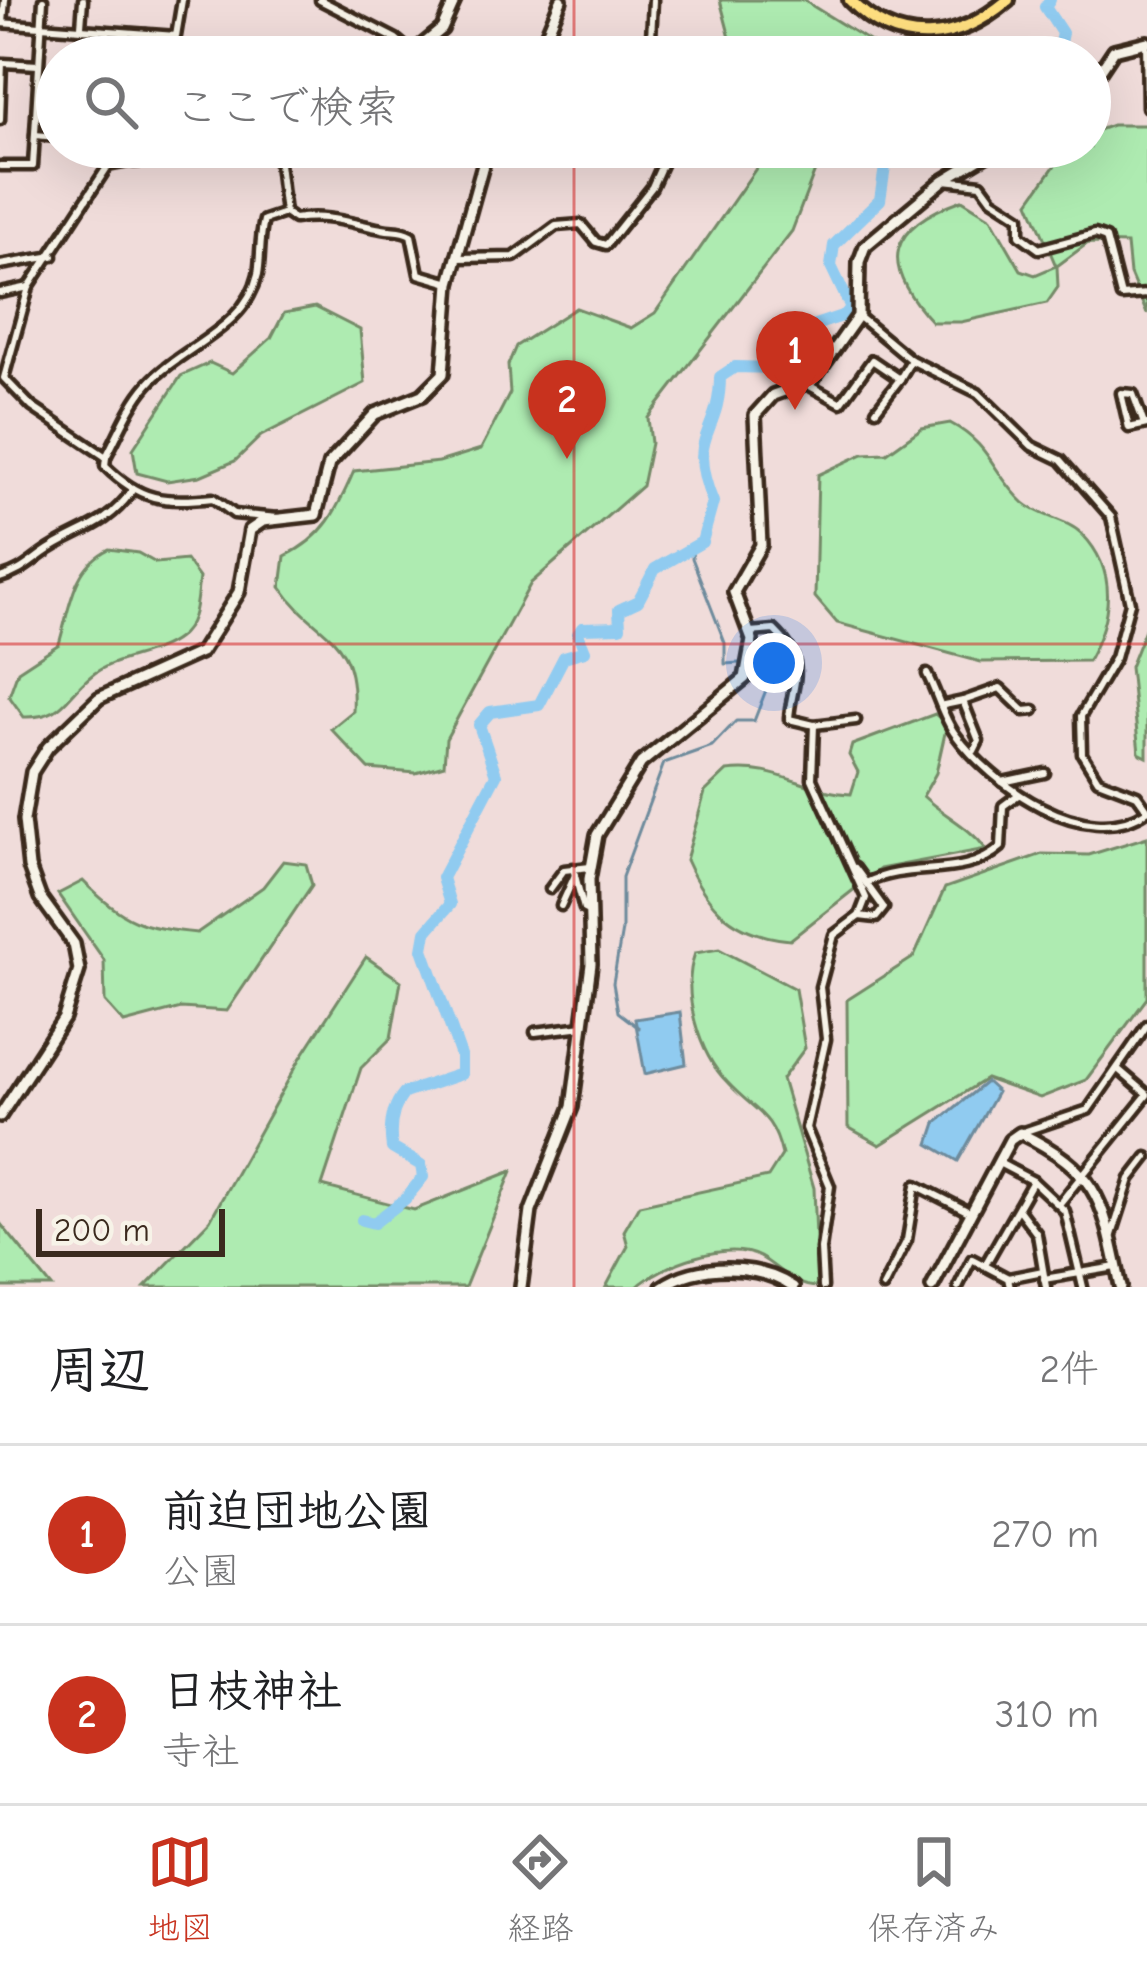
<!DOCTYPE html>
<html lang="ja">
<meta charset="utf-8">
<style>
body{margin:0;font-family:"Comic Neue","Klee One",sans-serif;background:#f2f2f2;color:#202124}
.scale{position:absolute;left:36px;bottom:30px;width:189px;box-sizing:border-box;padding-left:12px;border:6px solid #3b2a1e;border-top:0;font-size:33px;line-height:42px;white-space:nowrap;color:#3b2a1e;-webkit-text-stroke:9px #f7f3e8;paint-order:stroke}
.you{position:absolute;left:774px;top:663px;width:42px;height:42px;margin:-30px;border:9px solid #fff;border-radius:50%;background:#1a73e8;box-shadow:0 0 0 18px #1a73e833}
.badge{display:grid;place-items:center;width:78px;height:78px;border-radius:50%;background:#c8321e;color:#fff;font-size:39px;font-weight:700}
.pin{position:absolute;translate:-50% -99px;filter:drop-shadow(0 3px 6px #0008)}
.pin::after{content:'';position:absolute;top:63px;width:42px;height:36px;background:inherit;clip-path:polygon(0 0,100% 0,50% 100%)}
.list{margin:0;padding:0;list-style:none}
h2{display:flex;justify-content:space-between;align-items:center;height:156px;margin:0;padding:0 48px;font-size:51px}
h2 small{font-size:39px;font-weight:400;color:#757577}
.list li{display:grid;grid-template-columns:78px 1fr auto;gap:36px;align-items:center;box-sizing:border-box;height:180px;padding:0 48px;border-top:3px solid #e0e0e0}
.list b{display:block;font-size:45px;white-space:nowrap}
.list p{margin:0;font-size:39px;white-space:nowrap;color:#757577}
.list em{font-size:39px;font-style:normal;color:#757577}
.icon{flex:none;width:66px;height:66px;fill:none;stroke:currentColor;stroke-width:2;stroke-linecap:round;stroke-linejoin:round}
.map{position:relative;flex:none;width:1147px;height:1287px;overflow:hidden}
.search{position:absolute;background:#fff;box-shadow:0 12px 48px #0002;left:36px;right:36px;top:36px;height:132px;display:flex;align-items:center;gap:30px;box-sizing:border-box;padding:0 42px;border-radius:66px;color:#757577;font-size:45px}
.sheet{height:516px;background:#fff}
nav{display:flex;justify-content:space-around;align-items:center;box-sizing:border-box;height:168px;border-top:3px solid #e0e0e0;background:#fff;font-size:33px;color:#757577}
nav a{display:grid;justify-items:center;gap:6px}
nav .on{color:#c8321e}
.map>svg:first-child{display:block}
.green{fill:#aeebb1;stroke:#748a68;stroke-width:3}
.water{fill:#90cbf0;stroke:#6e8b9c;stroke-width:3}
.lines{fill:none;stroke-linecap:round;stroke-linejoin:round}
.stream{stroke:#6e8b9c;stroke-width:3}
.river{stroke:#90cbf0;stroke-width:12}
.street-casing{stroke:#3b2a1e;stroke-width:15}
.secondary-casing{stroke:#3b2a1e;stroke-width:18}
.primary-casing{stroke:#3b2a1e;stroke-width:20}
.street{stroke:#f7f3e8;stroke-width:6}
.secondary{stroke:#f7f3e8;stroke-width:9}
.primary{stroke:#ffdf80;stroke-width:10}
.grid{fill:none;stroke:#d62828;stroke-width:3;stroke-opacity:0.55}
</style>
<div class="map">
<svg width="1147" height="1287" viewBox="0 0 1147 1287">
<rect width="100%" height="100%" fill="#f0dcda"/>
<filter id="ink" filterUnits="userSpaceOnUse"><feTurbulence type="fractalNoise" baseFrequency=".00833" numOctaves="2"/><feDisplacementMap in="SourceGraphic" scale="24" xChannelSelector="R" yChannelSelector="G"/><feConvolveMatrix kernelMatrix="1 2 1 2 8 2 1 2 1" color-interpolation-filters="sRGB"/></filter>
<g filter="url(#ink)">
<!-- green -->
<g class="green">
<polygon points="720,0 803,0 895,57 745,57 734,53"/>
<path d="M1112,125H1147V314L1130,274L1127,244L1088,243L1057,266L1058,287L1047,303L961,322H932C878,264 887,227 962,200L991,218L1021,270L1035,275L1056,266L1029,202L1068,147H1090V133Z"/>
<path d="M771,147H824L792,231L648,418L651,443L642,486L531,583L446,739L444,765L416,773L369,769L331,729L353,711C357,631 317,640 281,587L285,556C325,537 337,510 354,471L439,462L481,449L510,393L508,365L516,346L576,308L631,328L655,313Z"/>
<polygon points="315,307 360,330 365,383 261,436 235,461 200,476 167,481 137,473 133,449 181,376 210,363 232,373 271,338 284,313"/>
<path d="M950,423C992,445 993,475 1024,503C1040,517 1067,519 1082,534C1119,572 1111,619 1088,661L981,662L837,623L815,597L818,475L863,454L887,453L922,428Z"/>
<path d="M109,549L138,553L156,563L186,560L199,578C196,600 197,624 178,638C154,657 114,656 91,676C64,698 64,718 24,717L9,696L18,671L59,644C70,608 72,567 109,549Z"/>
<polygon points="1147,624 1147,757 1139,753 1130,667"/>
<path d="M935,714L947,724L936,773L923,796C944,816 969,826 986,849L880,869L790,940C735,935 708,909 686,860L705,792L727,771C774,764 806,792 851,794L858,772L849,755L852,745Z"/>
<polygon points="1147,837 1147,998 1086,1080 1040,1098 986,1079 880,1145 848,1127 847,1000 914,957 945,888 1042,854 1089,855"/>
<path d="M283,861L306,864L312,885L227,1011L181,1008L124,1023L105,1002L104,960L58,894L83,881C122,921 142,928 197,933L263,887Z"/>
<path d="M719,949L795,989L805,1048L782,1079L814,1188L818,1287C793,1287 780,1268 760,1257C727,1240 662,1264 637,1287H606L628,1246L624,1231L639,1205L768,1177L782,1155C773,1113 755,1112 728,1083C698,1053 681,993 695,953Z"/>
<polygon points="366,957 401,981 391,1038 361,1068 322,1186 414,1210 512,1171 465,1287 145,1287 210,1220 300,1059"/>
<polygon points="0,1223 52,1287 0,1287"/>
</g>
<!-- water -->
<g class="water">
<polygon points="680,1012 686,1064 645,1074 635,1019"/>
<polygon points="986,1082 997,1092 958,1161 929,1144 936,1123"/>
</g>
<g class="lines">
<!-- stream -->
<g class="stream">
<polyline points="693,548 692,558 725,643 725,664 739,663"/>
<polyline points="639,1028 618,1012 613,983 622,930 622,877 664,763 712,746 736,721 754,721 773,672 764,658"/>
</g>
<!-- river -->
<g class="river">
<polyline points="1050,0 1045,7 1062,33 1057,57"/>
<path d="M362,1220L374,1223L405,1199L423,1177L421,1165L392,1148C389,1128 391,1109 404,1093L461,1074V1056L423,949L426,932L450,904L442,878L496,775L479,725L490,712L539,705L564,657L585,651L578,634L582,628L620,627L619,610L638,601L655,569L702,542L713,502C685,433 720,437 720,377L735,367L776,368L794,332L845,315L851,308L831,266L834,245L880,200L888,147"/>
</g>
<defs>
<g id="street">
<polyline points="320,0 396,39 412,53"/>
<polyline points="0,23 176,36 182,0"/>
<polyline points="3,23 5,0"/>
<polyline points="81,26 83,0"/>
<polyline points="1146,42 1147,107"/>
<polyline points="144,57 146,34"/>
<polyline points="650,57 653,0"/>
<polyline points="4,63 38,65"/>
<polyline points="0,120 2,63"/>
<polyline points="35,135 57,137"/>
<path d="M134,147V161L108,166L29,287L4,378L32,407L106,457L105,466C140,501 164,503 213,498L234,514L278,518"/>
<polyline points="277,147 285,213"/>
<polyline points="0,166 33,166 43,0"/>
<polyline points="944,180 981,184 992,199 1020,217 1020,235 1039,249 1095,234 1106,238 1121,296 1147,294"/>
<polyline points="458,258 514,257 556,226 581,224 596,242 606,245 652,187 670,147"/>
<polyline points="0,265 53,256"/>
<polyline points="0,293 29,287"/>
<polyline points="858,316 911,360 978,393 1032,446 1061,460 1111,517 1130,603 1115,658 1081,716 1082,754 1098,780 1137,795 1147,809"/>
<polyline points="808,385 841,403 872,360 900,379 911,360"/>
<polyline points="876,410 900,379"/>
<polyline points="1144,424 1133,394 1121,393 1129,428 1147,424"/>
<path d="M106,457C119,433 130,404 148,384C182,346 245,330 258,274C261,258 259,239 264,220L285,213L294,219C329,214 349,223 382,229C394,232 399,228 411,235L419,274L450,283"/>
<path d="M0,578C20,572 27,565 42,554C76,529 104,530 131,492"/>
<path d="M750,632L774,630C810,664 791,683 789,719L814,725L856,720"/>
<path d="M927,674C937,693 943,717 955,734C991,784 1085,853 1147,811"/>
<polyline points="963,701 1000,688 1024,711 1034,710"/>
<polyline points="944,705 963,701 979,741 974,751"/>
<polyline points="814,725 812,779 866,898 859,916 834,935 820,987 826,1039 806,1128 830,1186 821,1249 823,1287"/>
<polyline points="1002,782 1045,773"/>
<polyline points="573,868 584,909 590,912"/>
<polyline points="855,868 884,908 876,918 859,916"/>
<path d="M866,883C911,860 962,881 1001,847L1003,806L1018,795"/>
<polyline points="550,889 564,870 590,867"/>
<polyline points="561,906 575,875"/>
<polyline points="535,1032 583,1026"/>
<polyline points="1119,1070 1147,1094"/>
<polyline points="1020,1133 1088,1110 1147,1025"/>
<polyline points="999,1163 1033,1181"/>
<polyline points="1060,1203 1147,1095"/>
<polyline points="1019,1210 1037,1234 1046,1287"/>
<polyline points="1112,1235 1130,1179 1147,1157"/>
<polyline points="985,1265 1033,1181 1065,1211 1083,1287"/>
<polyline points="1008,1278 1043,1271"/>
<polyline points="1044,1279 1116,1267"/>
<polyline points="883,1287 907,1240 916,1185 971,1213"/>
<polyline points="958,1287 972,1259 1008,1278 1010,1287"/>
</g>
<g id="secondary">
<polyline points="408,57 442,29 455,0"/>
<polyline points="537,57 561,0"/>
<polyline points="1090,86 1114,50 1147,42"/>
<polyline points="134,161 268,147"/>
<polyline points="0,1116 64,1018 79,970 74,944 40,897 29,867 24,820 32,772 48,747 99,698 201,652 239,592 250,530 263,521 316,515 329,464 375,414 422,395 443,374 450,283 488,147"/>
<polyline points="521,1287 531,1211 572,1107 591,964 589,879 597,835 641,763 745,678 752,640 734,592 761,545 755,415 773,395 812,381 858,316 859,262 865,246 944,180 999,147"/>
<path d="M662,1287C697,1263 758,1263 793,1287"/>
<path d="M932,1287L1010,1140L1020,1133C1102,1173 1103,1203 1121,1287"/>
</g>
<path id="primary" d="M850,0C899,51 957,43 1008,0"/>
</defs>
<!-- street casing -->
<use href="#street" class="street-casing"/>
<!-- secondary casing -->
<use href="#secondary" class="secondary-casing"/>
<!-- primary casing -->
<use href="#primary" class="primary-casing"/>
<!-- street -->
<use href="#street" class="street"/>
<!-- secondary -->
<use href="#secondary" class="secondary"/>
<!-- primary -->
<use href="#primary" class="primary"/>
</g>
</g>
<!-- grid -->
<path class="grid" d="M574,0V57M574,147V1287M0,644H1147"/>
</svg>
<div class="scale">200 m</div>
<div class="you"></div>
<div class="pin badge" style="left:795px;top:410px">1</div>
<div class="pin badge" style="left:567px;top:459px">2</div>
<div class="search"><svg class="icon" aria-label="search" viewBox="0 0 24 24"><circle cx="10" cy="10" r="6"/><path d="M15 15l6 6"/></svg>ここで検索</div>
</div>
<section class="sheet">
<h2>周辺<small>2件</small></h2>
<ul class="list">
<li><span class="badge">1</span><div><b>前迫団地公園</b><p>公園</p></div><em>270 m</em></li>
<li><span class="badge">2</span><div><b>日枝神社</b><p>寺社</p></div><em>310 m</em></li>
</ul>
</section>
<nav>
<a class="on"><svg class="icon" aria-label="map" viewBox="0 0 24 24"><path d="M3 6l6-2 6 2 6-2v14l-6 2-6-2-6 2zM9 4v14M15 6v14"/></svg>地図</a>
<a><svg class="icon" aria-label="directions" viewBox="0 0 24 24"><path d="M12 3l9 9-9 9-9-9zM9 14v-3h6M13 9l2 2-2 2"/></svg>経路</a>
<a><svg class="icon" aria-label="saved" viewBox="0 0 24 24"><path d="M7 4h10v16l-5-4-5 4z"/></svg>保存済み</a>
</nav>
